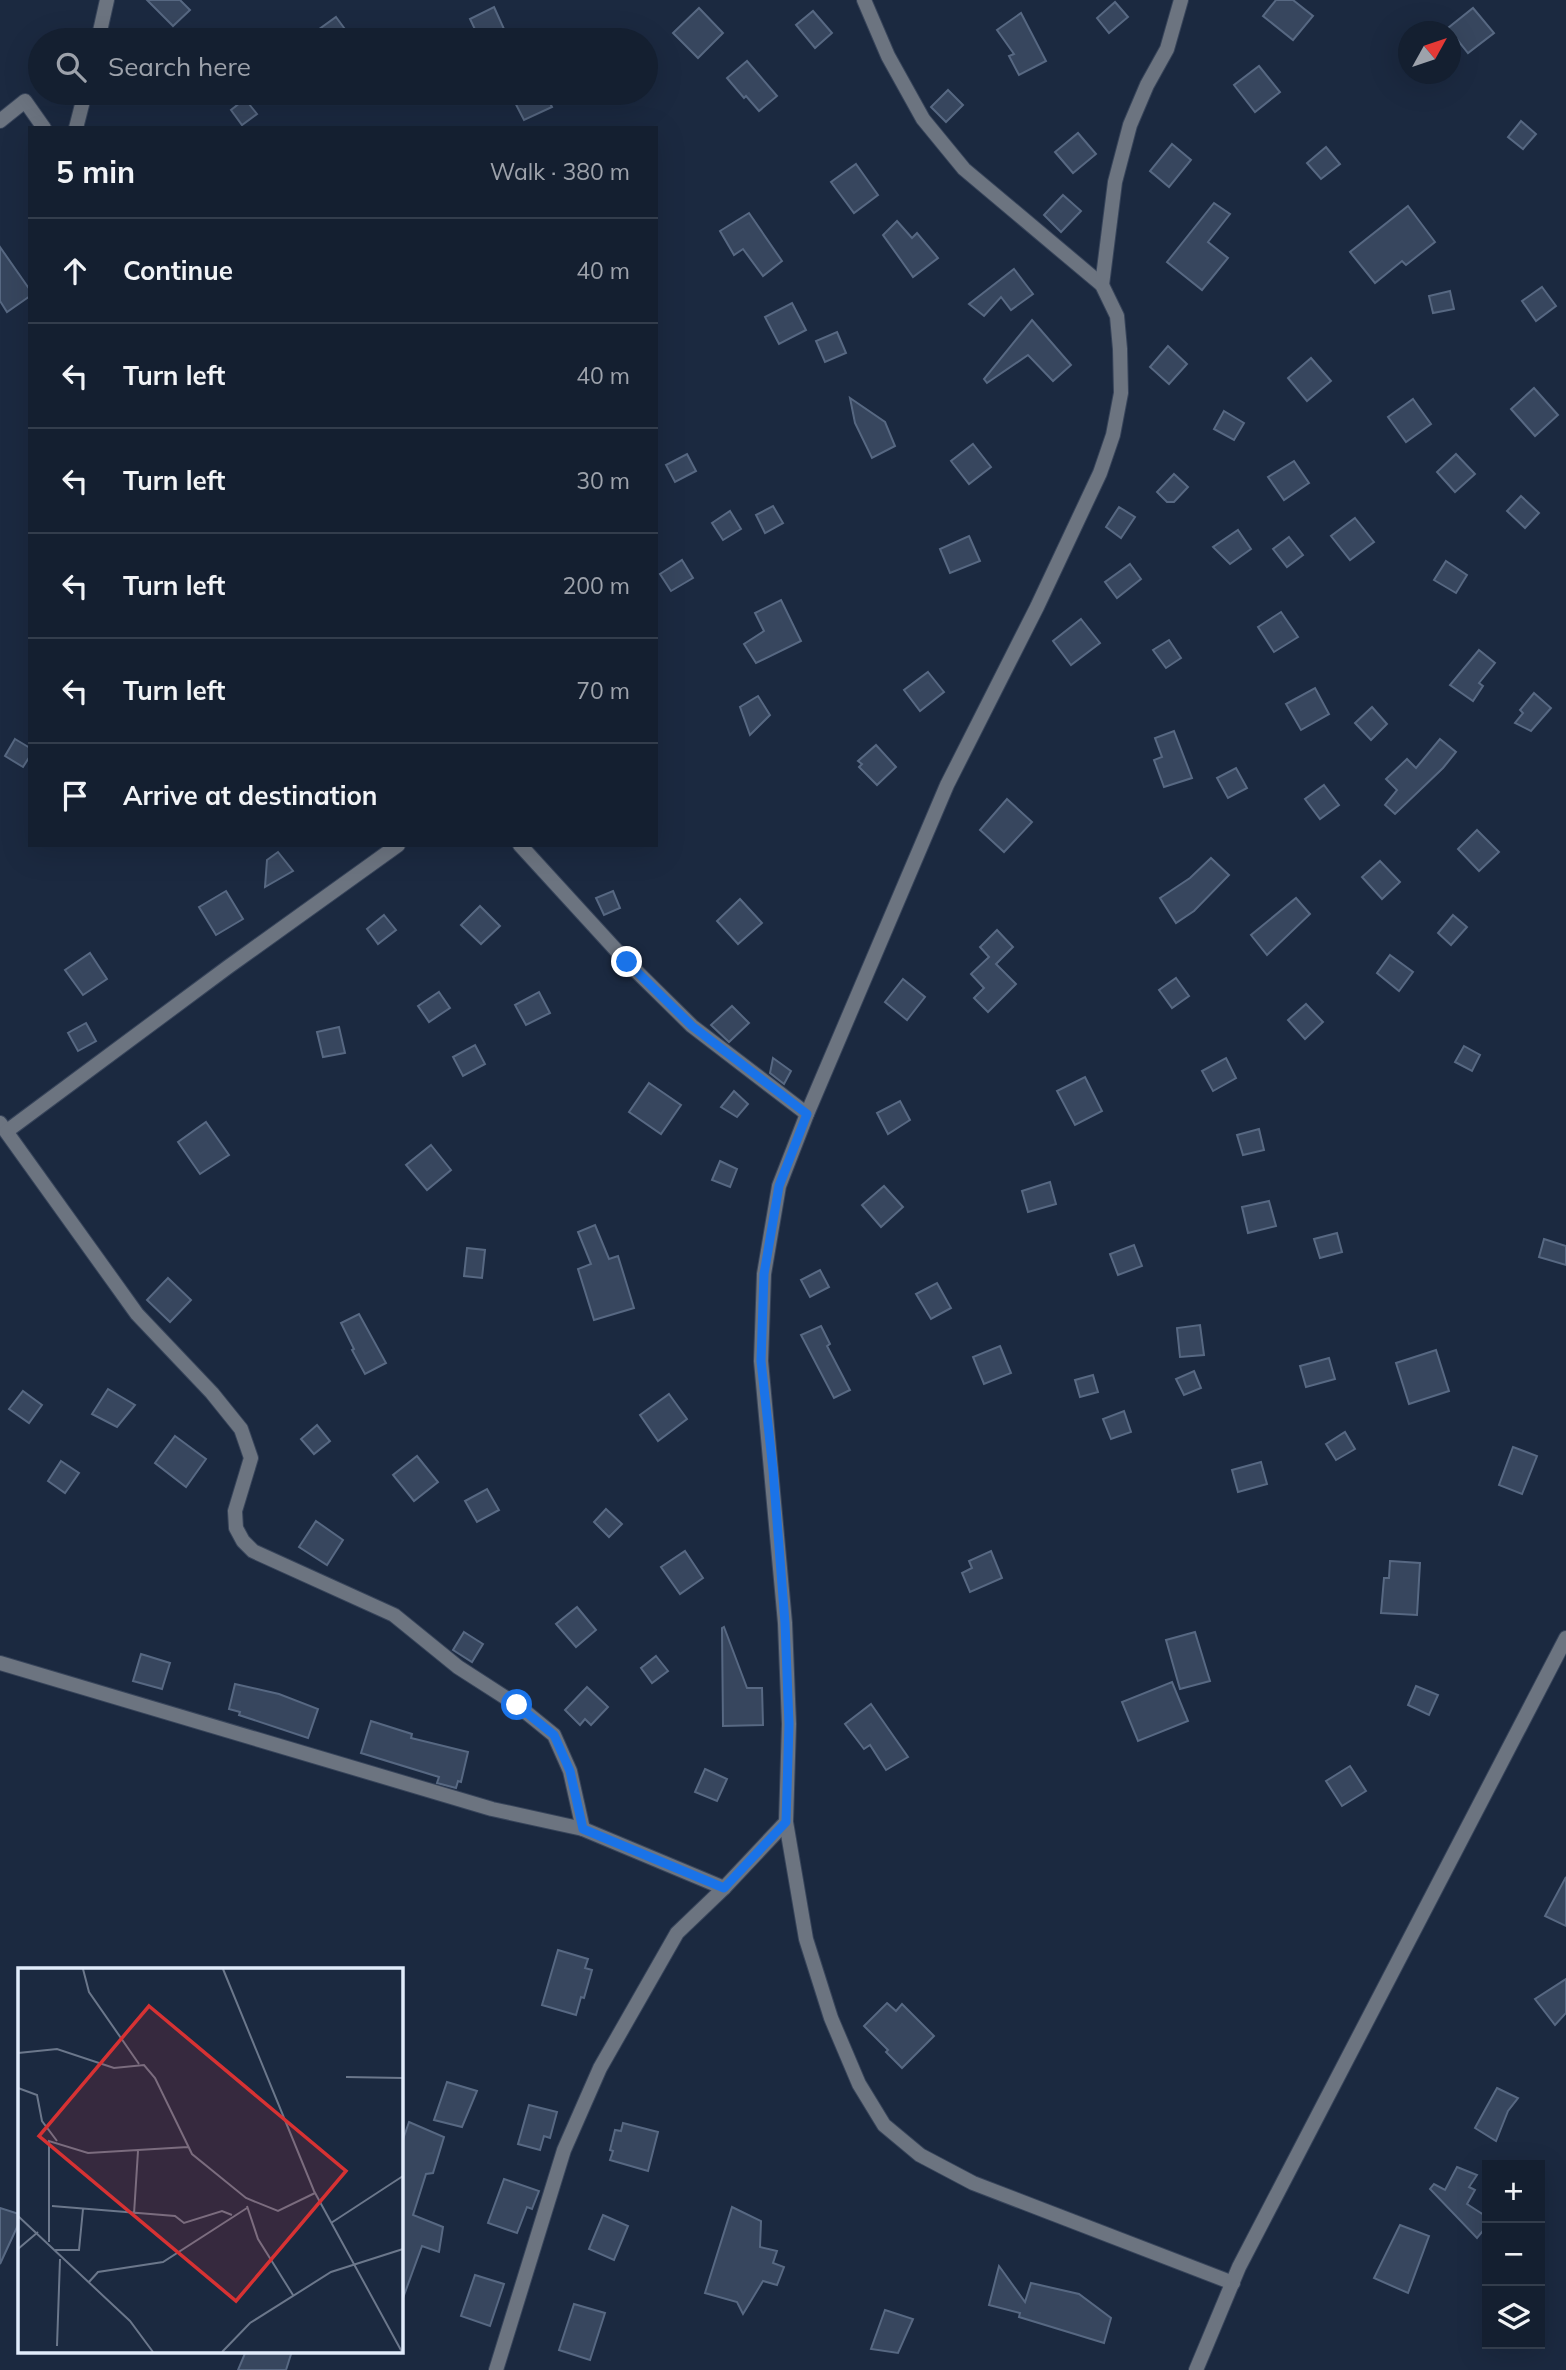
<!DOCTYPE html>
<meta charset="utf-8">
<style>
body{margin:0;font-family:Mulish,sans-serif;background:#1d2738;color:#f1f3f6}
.controls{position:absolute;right:21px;bottom:21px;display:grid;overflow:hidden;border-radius:0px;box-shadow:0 7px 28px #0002}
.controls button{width:63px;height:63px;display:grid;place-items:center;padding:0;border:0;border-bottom:2px solid #333d4c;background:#141f30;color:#f1f3f6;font:35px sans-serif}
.compass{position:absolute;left:1398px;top:21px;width:63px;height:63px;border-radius:50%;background:#141f30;box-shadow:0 7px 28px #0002;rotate:50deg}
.stop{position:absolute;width:21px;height:21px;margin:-16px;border:5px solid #1a73e8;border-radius:50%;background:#fff}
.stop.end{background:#1a73e8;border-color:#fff;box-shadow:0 2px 7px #0008}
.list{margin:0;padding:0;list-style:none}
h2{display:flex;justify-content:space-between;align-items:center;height:91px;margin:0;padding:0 28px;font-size:30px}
h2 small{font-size:23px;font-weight:400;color:#9da2ab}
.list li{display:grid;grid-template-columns:46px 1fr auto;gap:21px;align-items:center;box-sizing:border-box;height:105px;padding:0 28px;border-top:2px solid #333d4c}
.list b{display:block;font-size:26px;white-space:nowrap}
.list em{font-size:23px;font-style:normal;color:#9da2ab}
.icon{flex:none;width:38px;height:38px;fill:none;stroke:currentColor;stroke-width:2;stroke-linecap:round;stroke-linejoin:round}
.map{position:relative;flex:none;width:1566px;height:2370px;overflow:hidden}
.search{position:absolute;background:#141f30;box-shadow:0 7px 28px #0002;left:28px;top:28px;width:630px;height:77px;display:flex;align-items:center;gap:18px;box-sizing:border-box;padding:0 24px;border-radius:38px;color:#9da2ab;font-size:26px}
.panel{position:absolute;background:#141f30;box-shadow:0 7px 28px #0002;left:28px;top:126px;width:630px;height:721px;border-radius:0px}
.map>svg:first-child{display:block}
.building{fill:#37465e;stroke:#576882;stroke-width:2}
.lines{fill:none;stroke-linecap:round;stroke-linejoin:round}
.minor-casing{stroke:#37445a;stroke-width:16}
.minor{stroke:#6c7480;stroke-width:14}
.route{stroke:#1a73e8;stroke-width:9}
.inset-road{fill:none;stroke:#6b778b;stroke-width:2}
.view{fill:#d73233;fill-opacity:0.15;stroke:#d73233;stroke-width:3.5}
.inset-edge{fill:none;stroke:#e2ecfb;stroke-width:3.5}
</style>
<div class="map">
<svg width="1566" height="2370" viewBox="0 0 1566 2370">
<rect width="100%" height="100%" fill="#1b2940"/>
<!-- building -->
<g class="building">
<polygon points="147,0 180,0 190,10 173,26"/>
<polygon points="1276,0 1293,0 1313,16 1293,40 1263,16"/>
<polygon points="1115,2 1128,17 1109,33 1097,18"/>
<polygon points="494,7 504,29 480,40 470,19"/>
<polygon points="699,8 723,33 698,58 673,33"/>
<polygon points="1473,8 1494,33 1468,53 1448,28"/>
<polygon points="813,11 832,33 815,48 796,25"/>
<polygon points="1021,13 1046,61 1019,75 1009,56 1014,54 997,30"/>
<polygon points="336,17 353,40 304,40"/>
<polygon points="747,61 777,96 759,111 746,96 744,98 727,78"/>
<polygon points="1259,66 1280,92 1255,112 1234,85"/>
<polygon points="948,90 963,105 946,122 931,107"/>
<polygon points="510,93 545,93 552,107 524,120"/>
<polygon points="245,99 257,114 242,125 231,110"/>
<polygon points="1521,121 1536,134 1523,149 1508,137"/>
<polygon points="1078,133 1096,154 1073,173 1055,152"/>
<polygon points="1172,144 1191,160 1169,187 1150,171"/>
<polygon points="1326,147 1340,164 1321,179 1307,163"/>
<polygon points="856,164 878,195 854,213 831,182"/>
<polygon points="1063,195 1081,211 1061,232 1044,215"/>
<polygon points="1214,203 1230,214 1208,242 1228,258 1202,290 1167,262"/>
<polygon points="1408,206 1435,242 1406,265 1402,261 1375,283 1350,252"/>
<polygon points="749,213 782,261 763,276 743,249 734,255 720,231"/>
<polygon points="897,221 912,238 917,233 938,258 913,277 883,235"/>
<polygon points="0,247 30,290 30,296 7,312 0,301"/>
<polygon points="1014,269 1033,294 1011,310 1001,297 984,316 969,304"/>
<polygon points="1542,287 1556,306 1536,321 1522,301"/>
<polygon points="1450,291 1454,309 1433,313 1429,296"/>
<polygon points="792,303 806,330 779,344 765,317"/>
<polygon points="1032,320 1071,365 1053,381 1028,355 987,383 984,379"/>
<polygon points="837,332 846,353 825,362 816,341"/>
<polygon points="1168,346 1187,364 1169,384 1150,367"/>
<polygon points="1311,358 1331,381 1307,401 1288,378"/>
<polygon points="1534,388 1558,415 1535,436 1511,409"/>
<polygon points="850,398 885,422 895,446 872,458 855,423"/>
<polygon points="1413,399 1431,424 1406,442 1388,417"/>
<polygon points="1224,411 1244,423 1234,440 1214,429"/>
<polygon points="973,444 991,467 969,484 951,461"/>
<polygon points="687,454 696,471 675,482 666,465"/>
<polygon points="1456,454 1475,474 1455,492 1437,472"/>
<polygon points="1294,461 1309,483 1284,500 1268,477"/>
<polygon points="1174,474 1188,487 1174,502 1167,502 1157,492"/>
<polygon points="1521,496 1539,513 1525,528 1507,511"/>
<polygon points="773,506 783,523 765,533 756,515"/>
<polygon points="1119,507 1135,517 1121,538 1106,527"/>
<polygon points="730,511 741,529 723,540 712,523"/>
<polygon points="1355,518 1374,542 1350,560 1331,536"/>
<polygon points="1238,530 1251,549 1230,564 1213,547"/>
<polygon points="969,536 980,561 950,573 940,549"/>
<polygon points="1289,537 1303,555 1287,567 1273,549"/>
<polygon points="682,560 693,578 671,591 660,574"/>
<polygon points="1446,561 1467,575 1456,593 1434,580"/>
<polygon points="1130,564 1141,579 1117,598 1105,582"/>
<polygon points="781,600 801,641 756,663 744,644 764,631 755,613"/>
<polygon points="1281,612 1298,637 1274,652 1258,627"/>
<polygon points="1081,619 1100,643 1071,665 1053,641"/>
<polygon points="1169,640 1181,658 1166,668 1153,650"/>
<polygon points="1479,650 1495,663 1479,683 1483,686 1473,701 1450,685"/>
<polygon points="928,672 944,692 920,711 904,690"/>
<polygon points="1315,688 1329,714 1301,730 1286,704"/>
<polygon points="1534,693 1551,708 1531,731 1515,723 1523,713 1520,710"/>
<polygon points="758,696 770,715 750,735 740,707"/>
<polygon points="1372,707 1387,724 1371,740 1355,723"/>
<polygon points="1174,731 1192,778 1164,787 1154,760 1162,757 1155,738"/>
<polygon points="15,739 30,748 30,756 23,767 5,756"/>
<polygon points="1440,739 1456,752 1443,768 1395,814 1385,805 1397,790 1386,779 1407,759 1416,768"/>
<polygon points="876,745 896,767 877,785 859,767 862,764 858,761"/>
<polygon points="1236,768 1247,788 1228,798 1217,778"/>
<polygon points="1324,785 1339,805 1320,819 1305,799"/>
<polygon points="1007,799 1032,822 1004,852 980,830"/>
<polygon points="1477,830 1499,852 1479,871 1458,849"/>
<polygon points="278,852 293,871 265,887 267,860"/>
<polygon points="1211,858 1229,875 1194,911 1176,923 1160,898 1190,878"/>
<polygon points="1380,861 1400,882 1382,899 1362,877"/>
<polygon points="226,891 243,919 216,935 199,907"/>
<polygon points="613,891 620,908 604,915 596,898"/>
<polygon points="1296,898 1310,914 1267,955 1251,935"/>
<polygon points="740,899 762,923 738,944 717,921"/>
<polygon points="480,906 500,926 481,944 461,925"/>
<polygon points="384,915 396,930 378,944 367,929"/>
<polygon points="1453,915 1467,927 1451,945 1438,933"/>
<polygon points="997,930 1013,947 996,964 1016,984 988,1012 974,998 984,988 971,974 989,957 980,947"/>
<polygon points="90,953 107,979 83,995 65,970"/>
<polygon points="1390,955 1413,972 1399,991 1377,973"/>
<polygon points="1176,978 1189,996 1172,1008 1159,990"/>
<polygon points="903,979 925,997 907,1020 885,1002"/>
<polygon points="439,992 450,1008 429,1022 418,1006"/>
<polygon points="539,992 550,1013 526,1025 515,1005"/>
<polygon points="1306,1004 1323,1022 1305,1039 1288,1020"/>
<polygon points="732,1006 749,1023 729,1042 711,1025"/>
<polygon points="86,1023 96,1041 78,1051 68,1033"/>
<polygon points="339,1027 345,1053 323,1057 317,1032"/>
<polygon points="475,1045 485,1064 463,1076 453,1057"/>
<polygon points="1464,1046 1480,1055 1472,1071 1455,1062"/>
<polygon points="773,1058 791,1071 784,1084 770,1073"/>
<polygon points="1226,1058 1236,1078 1213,1091 1202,1071"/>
<polygon points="1085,1077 1102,1111 1075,1125 1057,1091"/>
<polygon points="649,1083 681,1105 661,1134 629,1112"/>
<polygon points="734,1091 748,1104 737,1117 721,1107"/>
<polygon points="900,1101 910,1120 888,1134 877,1113"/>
<polygon points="206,1122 229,1155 200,1174 178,1142"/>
<polygon points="1259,1129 1264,1150 1243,1155 1237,1135"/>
<polygon points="431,1145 451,1170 427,1190 406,1165"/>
<polygon points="720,1161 737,1169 730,1187 712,1180"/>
<polygon points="1050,1182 1056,1204 1028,1212 1022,1191"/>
<polygon points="884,1186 903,1207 881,1227 862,1205"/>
<polygon points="1269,1201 1276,1226 1248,1233 1242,1207"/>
<polygon points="595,1225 609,1259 618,1256 634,1308 594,1320 578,1269 591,1264 578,1232"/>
<polygon points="1337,1233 1342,1252 1320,1258 1314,1239"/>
<polygon points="1544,1239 1566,1246 1566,1265 1539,1257"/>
<polygon points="1134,1245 1142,1266 1118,1275 1110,1254"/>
<polygon points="467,1248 485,1250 482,1278 464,1276"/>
<polygon points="820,1270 829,1287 810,1297 801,1280"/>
<polygon points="168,1278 191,1300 170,1322 147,1300"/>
<polygon points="937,1283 951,1308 931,1319 916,1294"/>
<polygon points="359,1314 386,1363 365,1374 352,1350 354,1349 341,1323"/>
<polygon points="1200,1325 1204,1355 1180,1357 1177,1328"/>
<polygon points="821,1326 830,1344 827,1346 850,1390 834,1398 801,1335"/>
<polygon points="1000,1346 1011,1373 984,1384 973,1357"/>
<polygon points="1436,1350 1449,1391 1409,1404 1396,1363"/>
<polygon points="1329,1358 1335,1379 1306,1387 1300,1366"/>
<polygon points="1194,1371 1201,1388 1184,1395 1176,1379"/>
<polygon points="1093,1375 1098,1392 1080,1397 1075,1380"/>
<polygon points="108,1389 135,1405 117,1427 92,1414"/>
<polygon points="23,1391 42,1405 29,1423 9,1409"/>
<polygon points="669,1394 687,1419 658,1441 640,1415"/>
<polygon points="1124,1411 1131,1432 1111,1439 1103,1419"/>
<polygon points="317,1425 330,1441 314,1454 301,1439"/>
<polygon points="1345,1432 1355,1449 1336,1460 1326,1444"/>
<polygon points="175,1436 206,1459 186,1487 155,1463"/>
<polygon points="1513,1447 1537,1456 1522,1494 1499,1485"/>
<polygon points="417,1456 438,1482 414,1501 393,1475"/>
<polygon points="61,1461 79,1473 65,1493 48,1481"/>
<polygon points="1261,1462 1267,1484 1238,1492 1232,1470"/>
<polygon points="487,1489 499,1510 477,1522 465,1501"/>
<polygon points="606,1509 622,1524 609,1537 594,1522"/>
<polygon points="316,1521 343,1540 327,1565 299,1547"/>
<polygon points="685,1551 703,1578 680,1594 661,1567"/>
<polygon points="991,1551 1002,1578 970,1592 962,1573 972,1568 969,1561"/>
<polygon points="1390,1561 1420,1563 1417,1615 1381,1613 1384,1578 1389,1578"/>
<polygon points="577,1607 596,1630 576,1647 556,1624"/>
<polygon points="724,1627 747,1688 762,1688 763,1725 723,1726 722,1628"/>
<polygon points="464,1632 483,1644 472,1662 453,1650"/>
<polygon points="1195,1632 1210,1681 1180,1689 1166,1640"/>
<polygon points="141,1654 170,1663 162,1689 133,1681"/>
<polygon points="656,1656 668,1671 652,1683 641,1668"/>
<polygon points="1172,1682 1188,1721 1138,1741 1122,1702"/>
<polygon points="235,1684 279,1694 318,1709 308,1738 239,1715 240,1712 229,1709"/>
<polygon points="1416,1686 1438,1695 1429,1715 1408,1705"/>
<polygon points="587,1687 608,1707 591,1725 585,1719 580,1725 565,1710"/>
<polygon points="871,1704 908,1757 886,1770 870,1745 864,1749 845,1724"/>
<polygon points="371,1721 412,1734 411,1738 468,1752 461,1782 458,1781 456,1788 437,1783 439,1777 361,1753"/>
<polygon points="1350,1766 1366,1791 1342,1806 1326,1781"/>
<polygon points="705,1769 727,1779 717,1801 695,1792"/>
<polygon points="1566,1877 1566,1926 1545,1916"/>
<polygon points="558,1950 588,1959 585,1968 592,1970 584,1998 581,1997 576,2015 542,2005"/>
<polygon points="1566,1979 1566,2013 1555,2025 1535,1999"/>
<polygon points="887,2003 896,2011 902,2004 934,2036 902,2068 886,2052 888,2050 864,2026"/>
<polygon points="447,2082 477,2091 462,2127 434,2120"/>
<polygon points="1497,2088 1518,2098 1508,2111 1496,2141 1475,2128"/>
<polygon points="529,2105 557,2112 550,2138 544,2136 540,2150 518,2144"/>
<polygon points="409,2122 444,2137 433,2173 426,2174 413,2215 443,2227 439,2252 422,2246 403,2298 401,2298 401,2145"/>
<polygon points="623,2123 658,2132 648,2171 610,2160 613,2151 610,2150 615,2130 621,2131"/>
<polygon points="1457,2167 1477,2175 1469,2187 1475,2190 1467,2204 1487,2217 1487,2226 1477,2238 1430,2189 1434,2184 1445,2190"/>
<polygon points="504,2179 539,2191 532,2209 527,2207 517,2233 488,2223"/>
<polygon points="732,2207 761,2221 760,2247 777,2251 773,2263 784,2267 777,2285 763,2281 743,2314 737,2302 705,2293"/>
<polygon points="0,2208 19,2214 19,2223 0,2264"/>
<polygon points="603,2215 628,2226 614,2260 589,2249"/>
<polygon points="1400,2225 1429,2236 1408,2293 1374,2278"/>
<polygon points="999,2266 1025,2302 1031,2283 1079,2294 1111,2318 1104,2343 1019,2317 1020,2313 989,2305"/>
<polygon points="475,2275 504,2284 490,2326 461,2316"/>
<polygon points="574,2304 605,2313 590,2360 559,2350"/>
<polygon points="885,2310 913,2319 898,2353 871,2349"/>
<polygon points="246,2351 292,2351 286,2370 238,2370"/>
</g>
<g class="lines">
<defs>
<g id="minor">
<polyline points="864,0 888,56 923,119 964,169 1102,285 1117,316 1120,349 1121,393 1113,435 1100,473 1037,607 947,785 807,1114 779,1186 764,1274 761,1361 785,1623 789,1724 786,1822 806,1939 831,2018 859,2084 884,2125 920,2155 973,2183 1233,2283"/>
<polyline points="98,40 107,0"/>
<polyline points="0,121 25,101 44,128"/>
<polyline points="76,128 85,93"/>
<polyline points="1102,285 1115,182 1130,125 1147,85 1167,49 1181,0"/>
<polyline points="520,845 627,962 692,1026 807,1114"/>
<polyline points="0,1123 137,1314 212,1393 241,1429 251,1458 235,1511 236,1528 243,1541 253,1551 394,1615 458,1667 517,1705 554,1735 570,1771 583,1829"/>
<polyline points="7,1131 228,967 398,845"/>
<polyline points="0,1663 492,1809 583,1829 724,1888"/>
<polyline points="496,2370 564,2150 600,2068 677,1933 724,1888 786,1822"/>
<polyline points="1196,2370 1239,2267 1566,1638"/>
</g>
</defs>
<!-- minor casing -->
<use href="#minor" class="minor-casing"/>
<!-- minor -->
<use href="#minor" class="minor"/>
</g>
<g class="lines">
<!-- route -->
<polyline class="route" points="517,1705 554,1735 570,1771 583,1829 724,1888 786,1822 789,1724 785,1623 773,1470 761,1361 764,1274 779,1186 807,1114 692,1026 627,962"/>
</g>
<!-- overview -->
<g transform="translate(18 1968)">
<rect width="385" height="385" fill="#1b2940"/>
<path class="inset-road" d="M65,1L71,24L121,96M205,1L296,223L384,384M0,85L39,81L96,100L126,97L137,110L174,186L228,230L260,243L297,225M328,109L385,110M0,120L19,127L24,153L39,173M34,238L157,248L166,255L204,243L214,247M229,238L240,271L275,327M116,246L120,183M0,248L112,353L135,384M313,255L385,208M31,274V173L70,185L170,179M0,281L20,264M37,282H61L65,241M71,314L80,304L145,294L229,240M39,378L42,291M204,384L232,355L313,304L385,281"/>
<path class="view" d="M131,38L328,203L218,333L21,168Z"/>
<rect width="385" height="385" class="inset-edge"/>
</g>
</svg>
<div class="controls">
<button>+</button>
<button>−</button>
<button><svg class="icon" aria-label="layers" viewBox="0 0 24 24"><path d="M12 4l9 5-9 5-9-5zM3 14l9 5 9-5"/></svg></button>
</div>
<svg class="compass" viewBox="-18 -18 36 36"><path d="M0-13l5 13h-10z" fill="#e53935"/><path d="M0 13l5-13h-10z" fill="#9da2ab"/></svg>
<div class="stop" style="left:517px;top:1705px"></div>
<div class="stop end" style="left:627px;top:962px"></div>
<div class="search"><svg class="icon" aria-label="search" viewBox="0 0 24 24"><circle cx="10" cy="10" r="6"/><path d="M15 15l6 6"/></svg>Search here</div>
<section class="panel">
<h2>5 min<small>Walk · 380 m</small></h2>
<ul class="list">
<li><svg class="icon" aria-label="ahead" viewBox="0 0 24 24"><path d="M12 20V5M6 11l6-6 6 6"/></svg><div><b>Continue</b></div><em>40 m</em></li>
<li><svg class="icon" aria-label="left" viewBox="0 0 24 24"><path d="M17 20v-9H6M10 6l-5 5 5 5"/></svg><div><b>Turn left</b></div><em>40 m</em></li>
<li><svg class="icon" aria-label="left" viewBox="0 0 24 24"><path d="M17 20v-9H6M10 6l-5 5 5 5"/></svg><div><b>Turn left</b></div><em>30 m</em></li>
<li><svg class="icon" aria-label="left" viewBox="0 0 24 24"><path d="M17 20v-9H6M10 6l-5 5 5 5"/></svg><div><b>Turn left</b></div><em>200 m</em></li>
<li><svg class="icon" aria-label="left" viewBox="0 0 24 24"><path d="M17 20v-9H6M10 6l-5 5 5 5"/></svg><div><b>Turn left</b></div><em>70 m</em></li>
<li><svg class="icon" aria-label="arrive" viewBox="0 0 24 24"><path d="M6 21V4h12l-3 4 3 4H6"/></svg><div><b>Arrive at destination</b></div></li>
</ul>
</section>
</div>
